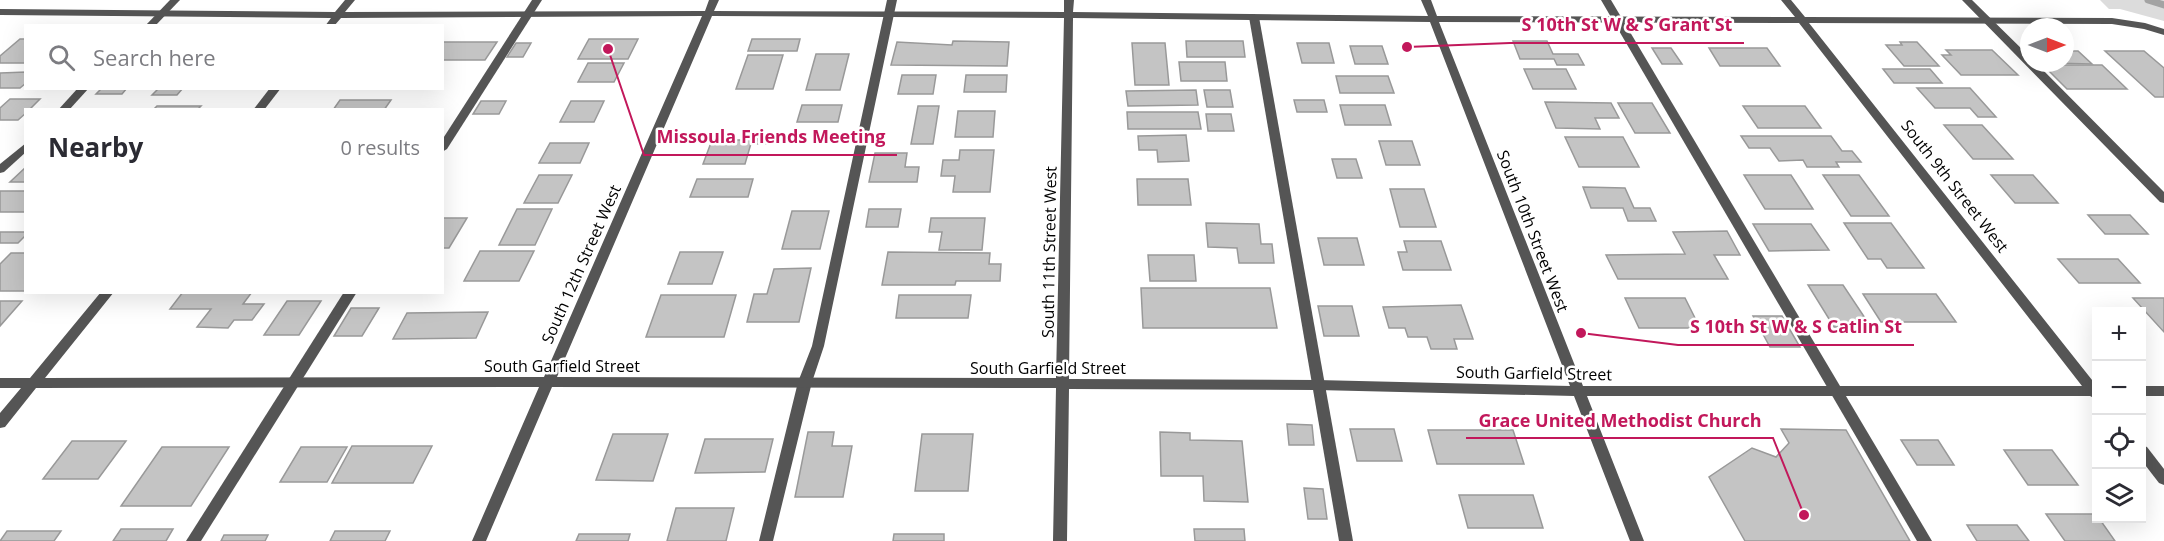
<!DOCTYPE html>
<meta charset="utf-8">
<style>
body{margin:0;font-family:"Open Sans",sans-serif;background:#f2f2f3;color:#2b2b33}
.controls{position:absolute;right:18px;bottom:18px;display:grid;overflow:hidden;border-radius:0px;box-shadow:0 6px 24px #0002}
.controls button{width:54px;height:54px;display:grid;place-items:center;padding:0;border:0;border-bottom:2px solid #e1e1e2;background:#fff;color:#2b2b33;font:30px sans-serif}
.compass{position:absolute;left:2020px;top:18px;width:54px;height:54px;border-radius:50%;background:#fff;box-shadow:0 6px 24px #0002;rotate:90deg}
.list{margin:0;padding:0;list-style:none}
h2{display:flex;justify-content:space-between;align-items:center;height:78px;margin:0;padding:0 24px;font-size:26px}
h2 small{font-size:20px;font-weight:400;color:#7c7c81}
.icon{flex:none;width:33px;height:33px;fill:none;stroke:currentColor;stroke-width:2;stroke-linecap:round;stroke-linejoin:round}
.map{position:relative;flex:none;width:2164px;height:541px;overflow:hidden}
.search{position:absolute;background:#fff;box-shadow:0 6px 24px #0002;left:24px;top:24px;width:420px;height:66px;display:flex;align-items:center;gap:15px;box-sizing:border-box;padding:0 21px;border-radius:0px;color:#7c7c81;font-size:22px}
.panel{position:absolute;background:#fff;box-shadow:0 6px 24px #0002;left:24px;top:108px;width:420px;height:186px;border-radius:0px}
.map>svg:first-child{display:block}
.green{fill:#dcdcdc}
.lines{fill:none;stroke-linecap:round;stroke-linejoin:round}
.stream{stroke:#a3a3a3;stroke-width:7}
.building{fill:#c4c4c4;stroke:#999;stroke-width:1.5}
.service{fill:#555;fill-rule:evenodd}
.minor{fill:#555;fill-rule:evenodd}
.labels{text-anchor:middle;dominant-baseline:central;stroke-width:5;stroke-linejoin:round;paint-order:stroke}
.street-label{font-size:16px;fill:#000;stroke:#fff}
.leader{fill:none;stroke:#c2185b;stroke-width:2}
.callout-dot{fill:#c2185b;stroke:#fff;stroke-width:2}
.callout-label{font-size:18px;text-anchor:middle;font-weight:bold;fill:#c2185b;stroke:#fff;stroke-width:5;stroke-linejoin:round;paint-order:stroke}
</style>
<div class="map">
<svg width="2164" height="541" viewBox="0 0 2164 541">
<rect width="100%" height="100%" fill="#fff"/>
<!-- green -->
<polygon class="green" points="2100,0 2164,0 2164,21 2120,9 2109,9"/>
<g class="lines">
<!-- stream -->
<polyline class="stream" points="2148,0 2164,5"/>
</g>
<!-- building -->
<g class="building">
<polygon points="20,39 26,39 26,63 0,63 0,56"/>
<polygon points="589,39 638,39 628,59 578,59"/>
<polygon points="752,39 800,39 797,51 748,51"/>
<polygon points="953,41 1009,42 1007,66 891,65 897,42 952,45"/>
<polygon points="1186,41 1243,41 1245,57 1187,57"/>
<polygon points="1513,41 1547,41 1553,54 1578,54 1584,65 1557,65 1554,59 1520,59"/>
<polygon points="442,42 497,42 485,60 442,60"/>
<polygon points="1900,42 1917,42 1939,66 1904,66 1886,45 1902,45"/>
<polygon points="516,43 531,43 523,57 507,57"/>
<polygon points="1132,43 1165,43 1169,85 1135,85"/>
<polygon points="1297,43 1329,43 1334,63 1302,63"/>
<polygon points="1350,46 1382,46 1388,64 1355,64"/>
<polygon points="1652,48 1671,48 1682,64 1662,64"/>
<polygon points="1709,48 1767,48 1780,66 1720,66"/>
<polygon points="1946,50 1992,50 2018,75 1961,75 1942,55 1951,55"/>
<polygon points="2065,51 2078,51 2092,64 2051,63 2065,63"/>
<polygon points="2105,51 2144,51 2164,68 2164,97 2155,97"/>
<polygon points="816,54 849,54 840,90 806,90"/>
<polygon points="748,55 783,55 773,89 736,89"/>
<polygon points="1179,62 1225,62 1227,81 1181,81"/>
<polygon points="588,63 624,63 614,82 578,82"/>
<polygon points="2043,65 2102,65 2127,89 2067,89"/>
<polygon points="1524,69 1566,69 1576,89 1533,89"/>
<polygon points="1883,69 1930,69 1942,83 1894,83"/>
<polygon points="26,72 26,83 20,88 0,88 0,73"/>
<polygon points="902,75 936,75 933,94 898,94"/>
<polygon points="966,75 1007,75 1006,92 964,92"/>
<polygon points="1336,76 1388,76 1394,93 1340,93"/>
<polygon points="102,88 127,88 122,94 96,94"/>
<polygon points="159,88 183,88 177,95 152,95"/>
<polygon points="1917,88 1970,88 1996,117 1978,117 1970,108 1935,108"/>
<polygon points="1196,90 1198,105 1128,106 1126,91"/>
<polygon points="1204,90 1230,90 1233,107 1207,107"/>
<polygon points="10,99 40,99 29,110 26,110 26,113 18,120 0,120 0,108"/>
<polygon points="340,100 391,100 384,110 333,110"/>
<polygon points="1294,100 1324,100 1327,112 1297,112"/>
<polygon points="481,101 506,101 499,114 473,114"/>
<polygon points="571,101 604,101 594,122 560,122"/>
<polygon points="1545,102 1611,103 1619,118 1595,118 1600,129 1556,128"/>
<polygon points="1618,103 1652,103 1670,133 1635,133"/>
<polygon points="802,105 842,105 838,122 797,122"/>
<polygon points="1340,105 1385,105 1391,125 1345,125"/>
<polygon points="157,106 201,106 197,110 153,110"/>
<polygon points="918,106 939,106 933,144 911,144"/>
<polygon points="1743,106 1805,106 1821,128 1758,128"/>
<polygon points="958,111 995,111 993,137 955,137"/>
<polygon points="1127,112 1198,112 1201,129 1128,129"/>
<polygon points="1206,114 1231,114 1234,131 1208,131"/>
<polygon points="1944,125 1982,125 2013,159 1973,159"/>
<polygon points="759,135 800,135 798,142 756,144"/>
<polygon points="1186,135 1189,161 1158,162 1157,150 1139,150 1138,136"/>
<polygon points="1741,136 1831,136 1842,151 1852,151 1861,162 1836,162 1839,167 1807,167 1803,160 1779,161 1770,148 1749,148"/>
<polygon points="1565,137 1623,137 1639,167 1579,167"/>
<polygon points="712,140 752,140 745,164 703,164"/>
<polygon points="1379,141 1412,141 1420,165 1386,165"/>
<polygon points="550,143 589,143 580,163 539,163"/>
<polygon points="960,150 994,150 990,192 953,192 955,176 941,176 943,160 959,160"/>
<polygon points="875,153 907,153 905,167 919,167 917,182 869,182"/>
<polygon points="1332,159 1356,159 1362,178 1337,178"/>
<polygon points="26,167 26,182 10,182"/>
<polygon points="539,175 572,175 558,203 524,203"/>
<polygon points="1744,175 1791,175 1813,209 1765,209"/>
<polygon points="1823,175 1859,175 1889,216 1851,216"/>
<polygon points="1991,175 2033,175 2058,203 2015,203"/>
<polygon points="697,179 753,179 748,197 690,197"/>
<polygon points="1137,179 1188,179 1191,205 1138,205"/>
<polygon points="1583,187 1625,188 1634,208 1650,208 1656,221 1628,221 1623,208 1591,208"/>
<polygon points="1390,189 1424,189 1436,227 1400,227"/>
<rect x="0" y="191" width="26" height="21"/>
<polygon points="517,209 552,209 535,245 499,245"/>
<polygon points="869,209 901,209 898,227 866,227"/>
<polygon points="792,211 829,211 820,249 782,249"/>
<polygon points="2088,215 2130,215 2148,234 2105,234"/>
<polygon points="442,218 467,218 449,248 442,248"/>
<polygon points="931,218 985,218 982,250 939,250 942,232 929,232"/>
<polygon points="1206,223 1259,224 1261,244 1272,244 1274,263 1239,263 1237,248 1208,247"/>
<polygon points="1844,223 1891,223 1924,268 1887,268 1881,259 1868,259"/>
<polygon points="1753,224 1811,224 1829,250 1769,251"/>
<polygon points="1727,231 1740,255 1714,255 1728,279 1618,279 1606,255 1685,254 1673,232"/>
<polygon points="0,232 26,232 26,235 18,243 0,243"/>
<polygon points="1318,238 1357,238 1364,265 1324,265"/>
<polygon points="1404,241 1441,241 1451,270 1403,270 1398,252 1407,252"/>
<polygon points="480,251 534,251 519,281 464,281"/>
<polygon points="680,252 723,252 712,284 668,284"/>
<polygon points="888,252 990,253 989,264 1001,264 1000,281 956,281 955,285 882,285"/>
<polygon points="11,253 26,253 26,291 0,291 0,264"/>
<polygon points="1148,255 1194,255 1196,281 1150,281"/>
<polygon points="2058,259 2118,259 2140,283 2079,283"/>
<polygon points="811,268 799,322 747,322 754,294 767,294 774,269"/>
<polygon points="1808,285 1843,285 1871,327 1834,327"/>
<polygon points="1141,288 1270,288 1277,328 1143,328"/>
<polygon points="183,292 252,292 243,304 264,304 252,320 234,320 228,328 197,327 211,309 170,309"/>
<polygon points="1863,294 1936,294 1956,322 1881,322"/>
<polygon points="661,295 736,295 724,337 646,337"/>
<polygon points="899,295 971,295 968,318 896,318"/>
<polygon points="1625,298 1685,298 1700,328 1639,328"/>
<polygon points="2133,298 2164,298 2164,332"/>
<polygon points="0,301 22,301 0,326"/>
<polygon points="287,301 321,301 299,335 264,335"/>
<polygon points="1461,305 1473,339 1454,339 1457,349 1431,349 1427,337 1408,337 1405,328 1389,328 1383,307"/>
<polygon points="1318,306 1352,306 1359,336 1324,336"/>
<polygon points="351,308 379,308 362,336 334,336"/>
<polygon points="488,312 476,338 393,339 407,313"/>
<polygon points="1753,316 1782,316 1800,347 1770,347"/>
<polygon points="1287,424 1312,425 1314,445 1289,445"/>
<polygon points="1350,429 1394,429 1402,461 1357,461"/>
<polygon points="1781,429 1846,430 1910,541 1745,541 1709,477 1752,448 1776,457 1789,443"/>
<polygon points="1428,430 1513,430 1524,464 1437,464"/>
<polygon points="808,432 834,432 832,446 852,446 843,497 795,497"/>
<polygon points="1160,432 1190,433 1190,440 1242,441 1248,502 1204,501 1203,476 1161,476"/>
<polygon points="613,434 668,434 653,481 596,480"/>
<polygon points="922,434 973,434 968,491 915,491"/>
<polygon points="705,439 773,439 765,472 695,473"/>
<polygon points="1901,440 1938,440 1954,465 1917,465"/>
<polygon points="72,441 126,441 98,479 43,479"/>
<polygon points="352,446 432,446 413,483 332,483"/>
<polygon points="162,447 229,447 191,506 121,506"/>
<polygon points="301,447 347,447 327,482 280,482"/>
<polygon points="2004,450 2052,450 2078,485 2028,485"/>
<polygon points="1304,488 1323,489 1327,519 1308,519"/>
<polygon points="1459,495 1533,495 1543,528 1468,528"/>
<polygon points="676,508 734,508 726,541 667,541"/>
<polygon points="2046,514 2096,514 2115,541 2065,541"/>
<polygon points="1967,525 2017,525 2029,541 1977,541"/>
<polygon points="121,529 173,529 166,541 113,541"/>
<polygon points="1194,529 1244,529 1245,541 1195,541"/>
<polygon points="7,531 61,531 54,541 0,541"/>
<polygon points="335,531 390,531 385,541 330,541"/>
<polygon points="579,534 630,534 628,541 576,541"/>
<polygon points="894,534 944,534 944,541 893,541"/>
<polygon points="224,535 268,535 265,541 221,541"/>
</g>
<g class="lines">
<!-- service -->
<g class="service">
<polygon points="170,0 180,0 155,26 145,26"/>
<polygon points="532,0 542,0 447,149 442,152 442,140"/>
<polygon points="887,0 897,0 824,346 812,382 773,541 759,541 798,382 812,346"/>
<polygon points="1601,0 1611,0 1932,541 1917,541"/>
<polygon points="1962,0 1972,0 2029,56 2029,63 2036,63 2164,192 2164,203 2160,202"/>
<polygon points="1254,14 1259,17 1353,541 1339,541 1249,17"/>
<polygon points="78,88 89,88 69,110 58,110"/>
<polygon points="26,143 26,152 4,172 0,173 0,164"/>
<polygon points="344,292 357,292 201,541 186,541"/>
</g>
<!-- minor -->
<g class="minor">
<path d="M345,0H355L345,12L705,11L709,0H719L714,11L1064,12V0H1074L1073,12L1428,16L1421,0H1431L1437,16L1795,17L1781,0H1791L1805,17L2112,18L2145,23L2164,29V35L2144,29L2112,24L1809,23L2096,385V399L2090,396H1587L1644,541H1630L1574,396L1317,390L1069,389L1067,541H1053L1056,388L552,387L486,541H472L539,387L36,388L5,427L0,428V413L21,388H0V378H30L101,292H114L45,378L544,377L702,16L341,18L334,26H325L331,18L0,15V9L335,12ZM712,16L1064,18L1056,378L557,377ZM1073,18L1430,22L1570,386L1317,380L1069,379ZM1439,22L1799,23L2082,386H1583Z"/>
<polygon points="270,88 281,88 264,110 253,110"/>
<rect x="2142" y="386" width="22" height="10"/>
<polygon points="2142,445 2147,447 2164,469 2164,485 2159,483 2142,461"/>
</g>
</g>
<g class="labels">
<!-- street labels -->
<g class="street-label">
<text transform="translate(1955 186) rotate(52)">South 9th Street West</text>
<text transform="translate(1533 231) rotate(69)">South 10th Street West</text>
<text transform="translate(1049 252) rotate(-89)">South 11th Street West</text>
<text transform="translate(581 264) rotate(-66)">South 12th Street West</text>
<text x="562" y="366">South Garfield Street</text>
<text x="1048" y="368">South Garfield Street</text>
<text transform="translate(1534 373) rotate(1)">South Garfield Street</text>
</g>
</g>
<!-- callouts -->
<path class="leader" d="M1407 47L1510 43H1744M608 49L644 155H897M1581 333L1678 345H1914M1804 515L1773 438H1466"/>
<g class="callout-dot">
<circle cx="1407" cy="47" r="6"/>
<circle cx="608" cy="49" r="6"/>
<circle cx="1581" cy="333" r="6"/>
<circle cx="1804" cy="515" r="6"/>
</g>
<g class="callout-label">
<text x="1627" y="31">S 10th St W &amp; S Grant St</text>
<text x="771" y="143">Missoula Friends Meeting</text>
<text x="1796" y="333">S 10th St W &amp; S Catlin St</text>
<text x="1620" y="427">Grace United Methodist Church</text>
</g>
</svg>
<div class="controls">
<button>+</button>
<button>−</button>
<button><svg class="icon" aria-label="locate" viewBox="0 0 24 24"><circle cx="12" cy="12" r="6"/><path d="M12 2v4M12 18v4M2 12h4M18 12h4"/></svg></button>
<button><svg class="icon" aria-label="layers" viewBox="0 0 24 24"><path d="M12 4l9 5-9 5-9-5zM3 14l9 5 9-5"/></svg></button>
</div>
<svg class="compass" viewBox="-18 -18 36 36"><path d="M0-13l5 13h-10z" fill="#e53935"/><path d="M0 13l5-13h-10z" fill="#7c7c81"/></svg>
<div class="search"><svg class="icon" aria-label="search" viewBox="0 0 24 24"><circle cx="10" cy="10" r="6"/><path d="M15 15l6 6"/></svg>Search here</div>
<section class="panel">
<h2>Nearby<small>0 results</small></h2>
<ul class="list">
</ul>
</section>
</div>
